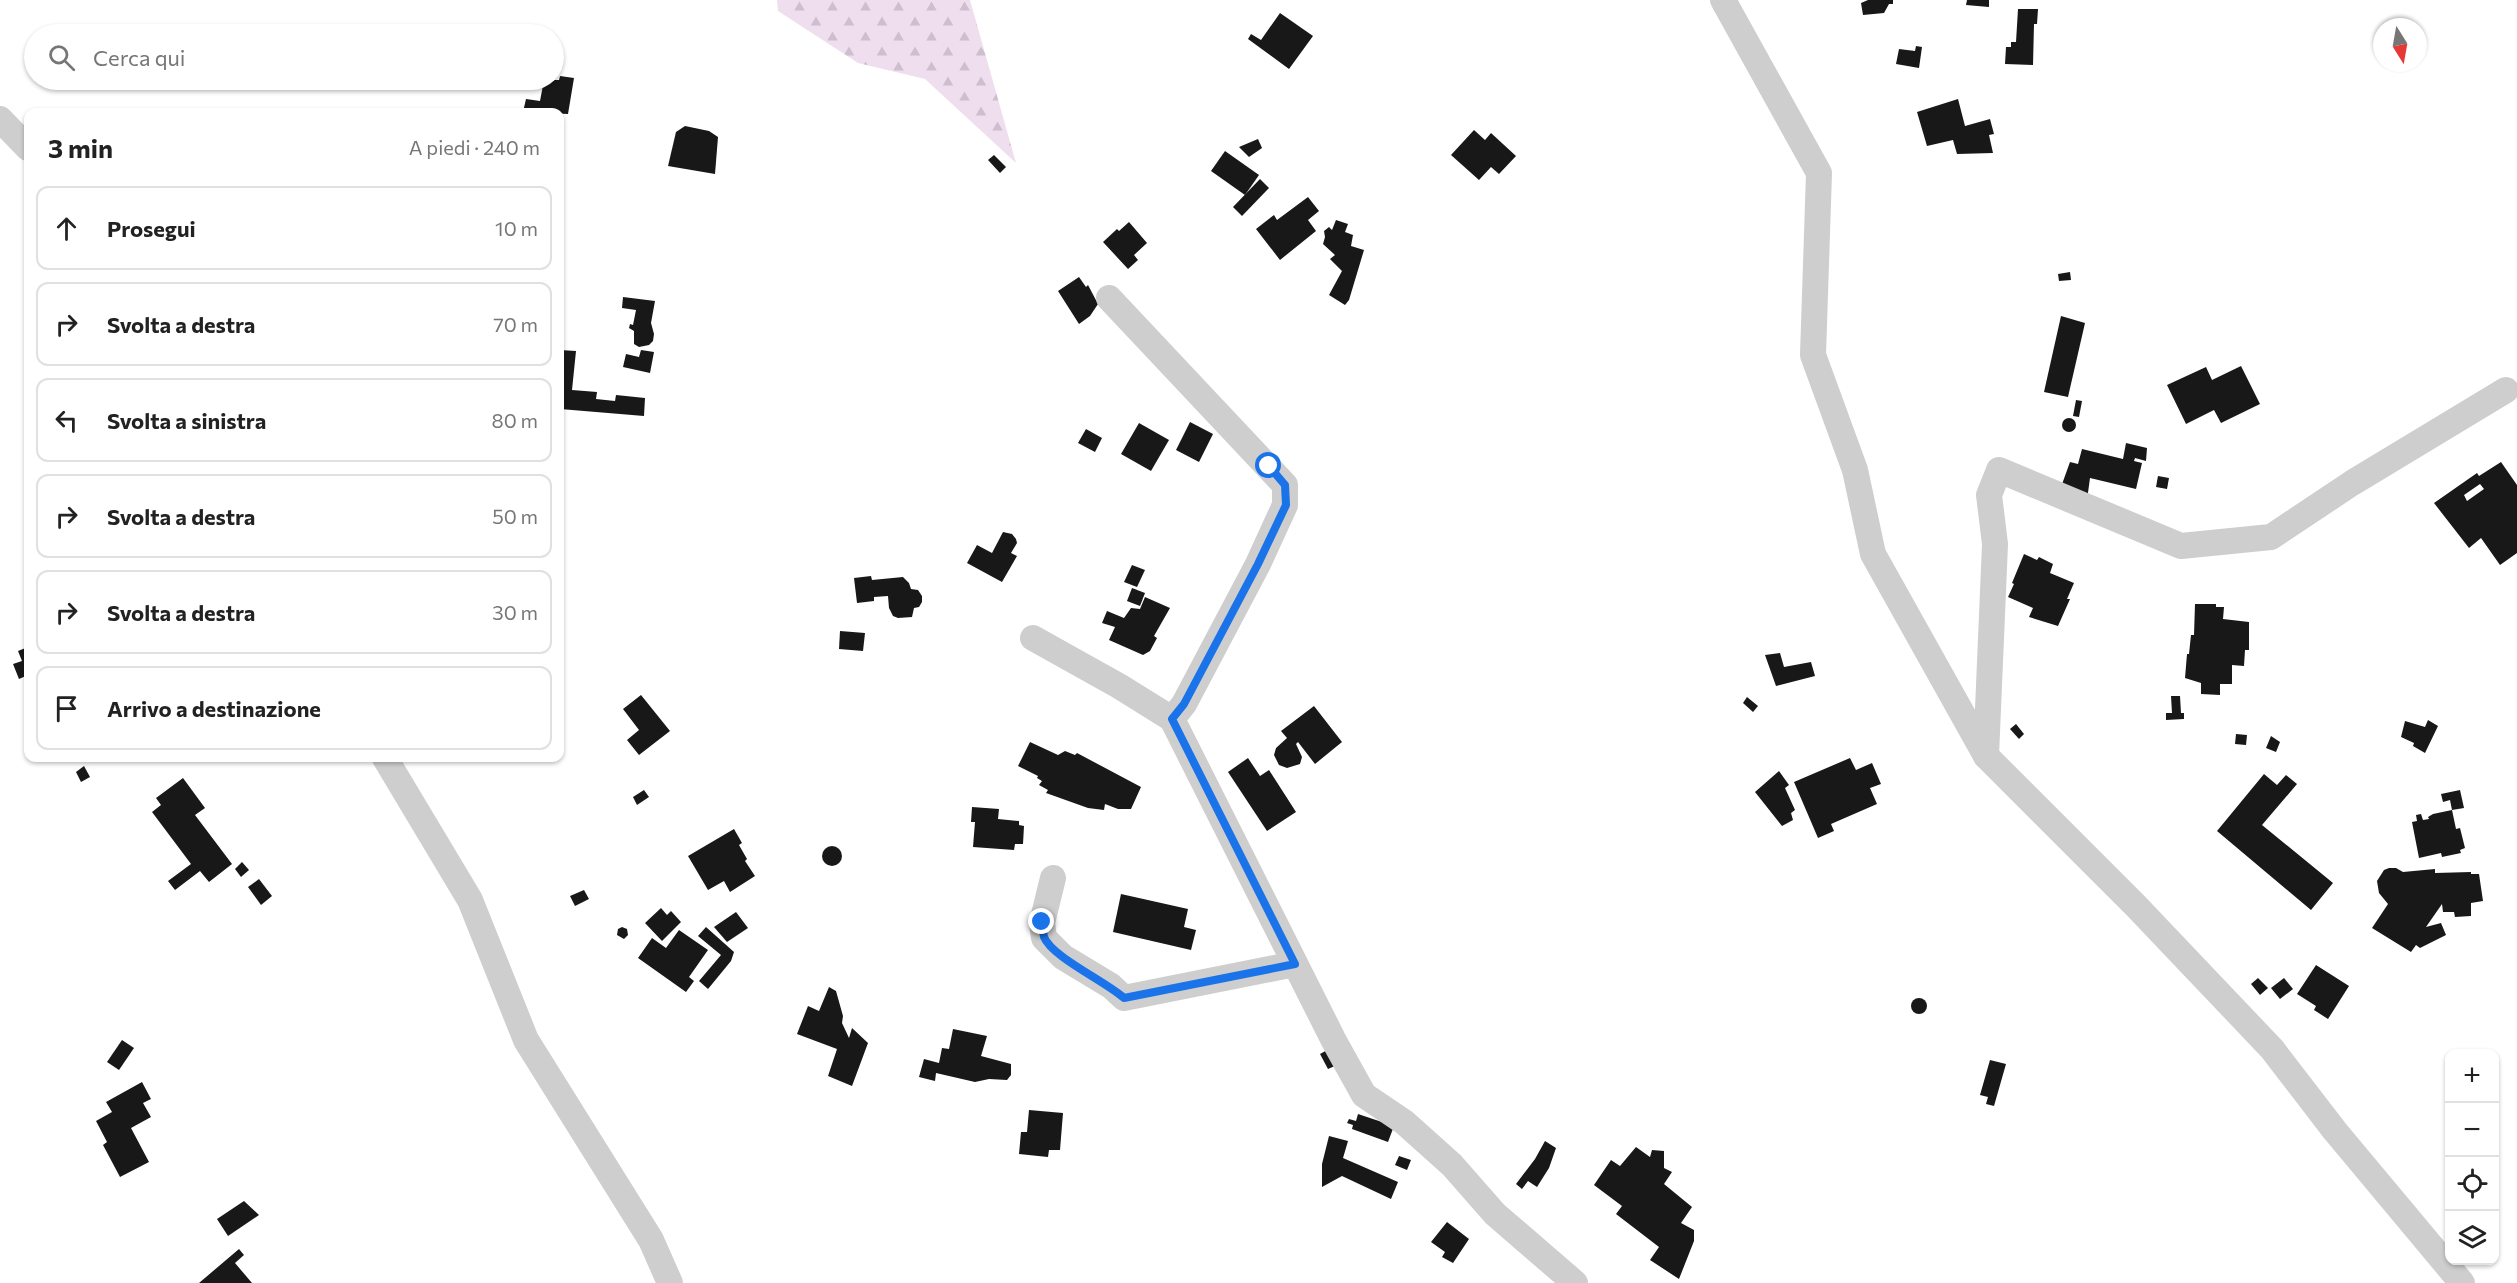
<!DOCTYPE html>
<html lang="it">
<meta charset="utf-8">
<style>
body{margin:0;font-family:Commissioner,sans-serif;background:#f6f6f6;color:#222}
.controls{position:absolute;right:18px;bottom:18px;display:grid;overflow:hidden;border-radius:12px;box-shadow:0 2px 4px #0004}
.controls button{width:54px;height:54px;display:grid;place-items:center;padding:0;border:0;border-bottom:2px solid #e0e0e0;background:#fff;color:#222;font:30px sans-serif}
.compass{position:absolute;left:2373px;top:18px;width:54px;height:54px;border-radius:50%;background:#fff;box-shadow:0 2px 4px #0004;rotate:169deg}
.stop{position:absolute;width:18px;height:18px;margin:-14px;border:4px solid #1a73e8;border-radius:50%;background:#fff}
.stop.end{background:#1a73e8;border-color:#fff;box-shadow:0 2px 6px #0008}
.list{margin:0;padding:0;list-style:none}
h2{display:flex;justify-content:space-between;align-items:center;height:78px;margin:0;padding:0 24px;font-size:26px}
h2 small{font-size:20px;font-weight:400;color:#767676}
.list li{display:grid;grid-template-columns:39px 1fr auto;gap:18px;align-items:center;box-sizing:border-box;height:84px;margin:0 12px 12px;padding:0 12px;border:2px solid #e0e0e0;border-radius:12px}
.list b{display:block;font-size:22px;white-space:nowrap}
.list em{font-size:20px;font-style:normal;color:#767676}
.icon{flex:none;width:33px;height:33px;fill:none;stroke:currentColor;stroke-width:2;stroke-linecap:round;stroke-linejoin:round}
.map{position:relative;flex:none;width:2517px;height:1283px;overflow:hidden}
.search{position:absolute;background:#fff;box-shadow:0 2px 4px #0004;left:24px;top:24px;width:540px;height:66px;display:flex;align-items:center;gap:15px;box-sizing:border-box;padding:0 21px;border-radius:33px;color:#767676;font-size:22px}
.panel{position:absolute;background:#fff;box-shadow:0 2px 4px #0004;left:24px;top:108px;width:540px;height:654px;border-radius:12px}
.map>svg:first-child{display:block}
.forest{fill:url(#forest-firs)}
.building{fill:#181818;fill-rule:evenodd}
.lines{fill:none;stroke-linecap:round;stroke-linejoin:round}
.minor{stroke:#cecece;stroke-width:26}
.route{stroke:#1a73e8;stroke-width:8}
</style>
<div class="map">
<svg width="2517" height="1283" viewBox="0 0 2517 1283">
<defs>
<pattern id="forest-firs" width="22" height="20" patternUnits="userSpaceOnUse" patternTransform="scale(1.5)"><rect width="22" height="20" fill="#efdeee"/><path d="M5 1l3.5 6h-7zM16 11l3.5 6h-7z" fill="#cdbfcd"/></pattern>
</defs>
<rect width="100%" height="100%" fill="#fff"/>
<!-- forest -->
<polygon class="forest" points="777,0 970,0 1016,163 925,79 858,63 778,11"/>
<!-- building -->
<g class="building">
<polygon points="1868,0 1893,0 1893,4 1889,4 1884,13 1863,15 1861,3"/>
<polygon points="1967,0 1989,0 1989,7 1966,5"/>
<polygon points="2018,9 2038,9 2037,24 2034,24 2033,65 2005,64 2006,47 2011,47 2011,42 2016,42"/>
<polygon points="1280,13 1313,36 1289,69 1248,39 1251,34 1261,40"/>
<polygon points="1916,46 1922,47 1919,68 1896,64 1899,49 1915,51"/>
<polygon points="560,76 574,78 568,114 523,112 526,99 540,101 544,80 559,80"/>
<polygon points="1958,99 1965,126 1990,119 1994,134 1989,135 1993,153 1957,154 1953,140 1927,146 1917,112"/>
<polygon points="685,126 709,131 718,137 715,174 668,166 676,132"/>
<polygon points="1474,130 1485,140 1491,133 1516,156 1499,174 1491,167 1479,180 1451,155"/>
<polygon points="1258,139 1262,148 1249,157 1239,147"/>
<polygon points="1225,151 1259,175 1245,195 1211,171"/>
<polygon points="994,155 1006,167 1000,173 988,160"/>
<polygon points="1260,179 1269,188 1242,216 1233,207"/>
<polygon points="1308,197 1319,211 1308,220 1316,231 1280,260 1256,229 1274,215 1277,220"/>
<polygon points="1336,220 1348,224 1345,232 1353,235 1351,246 1364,250 1349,300 1345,305 1329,295 1342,271 1330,259 1335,255 1323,244 1325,237 1324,231 1329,227 1332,230"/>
<polygon points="1129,222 1147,243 1134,255 1138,260 1128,269 1103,242 1117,229 1119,231"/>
<polygon points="2070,272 2071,280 2059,281 2058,274"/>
<polygon points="1079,277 1086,287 1088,285 1098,304 1090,316 1079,324 1058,291"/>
<polygon points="623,297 655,301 651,323 654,334 653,341 649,345 639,347 634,344 634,331 629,328 630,324 633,325 636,310 622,308"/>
<polygon points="2061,316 2085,323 2068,397 2044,392"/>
<polygon points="560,350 576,351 572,390 597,392 596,399 615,401 616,395 645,398 644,416 560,409"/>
<polygon points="641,350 654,352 650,373 623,367 626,354 639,357"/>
<polygon points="2241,366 2260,404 2221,423 2214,410 2186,424 2167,385 2206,367 2212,380"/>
<polygon points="2076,400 2082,401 2079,417 2073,416"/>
<circle cx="2069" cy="425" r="7"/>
<polygon points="1190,422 1213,434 1199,462 1176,450"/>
<polygon points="1139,423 1169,440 1151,471 1121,454"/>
<polygon points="1086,429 1102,438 1095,452 1078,443"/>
<polygon points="2126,443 2147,448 2146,461 2135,458 2134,461 2142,463 2136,489 2090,478 2087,500 2061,487 2070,462 2078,464 2082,449 2123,459"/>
<path d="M2501,462L2517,485V553L2500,565L2481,538L2469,548L2434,503L2477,473L2479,476ZM2480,484L2484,489L2467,501L2464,495Z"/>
<polygon points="2158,476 2169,478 2167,489 2156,487"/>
<polygon points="1003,532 1012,534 1016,539 1017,543 1011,553 1017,556 1002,582 967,563 977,545 992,553"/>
<polygon points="2024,554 2037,560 2039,557 2053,564 2050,573 2074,583 2067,599 2070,599 2058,626 2029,617 2033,608 2008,597 2014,584 2012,583"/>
<polygon points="1132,565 1145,570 1137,587 1124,582"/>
<polygon points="871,576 872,580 903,577 909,583 911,589 918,590 922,596 922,602 919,607 914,608 912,617 898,618 893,616 889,608 888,596 874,597 874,601 857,603 854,578"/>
<polygon points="1132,588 1145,593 1140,606 1127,601"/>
<polygon points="1145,597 1170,608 1154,636 1157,638 1150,651 1143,655 1109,640 1115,627 1102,623 1107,611 1124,618 1131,608 1140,609"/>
<polygon points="2195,604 2216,604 2216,607 2224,607 2223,619 2249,622 2249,650 2245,650 2244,666 2232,665 2232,684 2220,684 2220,695 2201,694 2201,683 2185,678 2187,654 2189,654 2191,635 2194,635"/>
<polygon points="840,631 865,633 863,651 839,649"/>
<polygon points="28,647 28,675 19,679 13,664 22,661 18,651"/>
<polygon points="1780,653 1784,667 1811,662 1815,676 1776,686 1765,655"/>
<polygon points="641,695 670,731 639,755 627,740 639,730 623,709"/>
<polygon points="2171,696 2180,696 2181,713 2184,713 2184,719 2166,720 2166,713 2172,713"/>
<polygon points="1747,697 1758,706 1753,712 1743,703"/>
<polygon points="1314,706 1342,742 1315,764 1298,742 1296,744 1302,757 1300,764 1287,768 1279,765 1274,755 1276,748 1287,738 1281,731"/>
<polygon points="2428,720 2438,726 2425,753 2413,746 2414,743 2401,737 2405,721 2425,727"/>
<polygon points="2016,724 2024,734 2019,739 2010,729"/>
<polygon points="2236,734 2247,735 2246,745 2235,744"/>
<polygon points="2271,736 2280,742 2276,752 2266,748"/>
<polygon points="1030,742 1058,755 1065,751 1075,755 1077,753 1141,787 1131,809 1118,809 1105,804 1104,810 1088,808 1046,793 1048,790 1039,785 1042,781 1037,778 1038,776 1018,766"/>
<polygon points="1248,758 1260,776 1269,770 1296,812 1267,831 1228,772"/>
<polygon points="1850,758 1856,770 1872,763 1881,784 1870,788 1877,804 1831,824 1834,831 1818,838 1794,782"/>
<polygon points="84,766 90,777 81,782 76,772"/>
<polygon points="1779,771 1789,785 1785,788 1795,810 1791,813 1793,820 1782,826 1755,792"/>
<polygon points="2264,774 2277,785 2286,775 2297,784 2262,825 2333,883 2311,910 2217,831"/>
<polygon points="183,778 205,808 195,815 232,864 209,882 200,871 175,890 168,881 191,864 152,812 161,805 156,798"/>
<polygon points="644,790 649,797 637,805 633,797"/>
<polygon points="2460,790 2464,808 2452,810 2450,800 2443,802 2441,794"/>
<polygon points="972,807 999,809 998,819 1019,821 1019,825 1024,826 1023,844 1015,844 1014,850 973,847 975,822 971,822"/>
<polygon points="2452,810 2456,829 2460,828 2465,848 2460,850 2461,853 2442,857 2441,853 2419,858 2412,822 2417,821 2416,815 2421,814 2423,820 2429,819 2428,817 2433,814"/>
<polygon points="734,829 742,843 739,845 747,859 745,861 755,876 730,892 724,881 708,890 688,856"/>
<circle cx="832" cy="856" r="10"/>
<polygon points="242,862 249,870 241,877 235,869"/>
<polygon points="2389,868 2396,868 2403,872 2435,869 2435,873 2471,872 2471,874 2479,874 2483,901 2471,903 2471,916 2455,917 2454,912 2443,912 2442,904 2426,927 2441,923 2446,935 2420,948 2416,945 2411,952 2372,928 2388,904 2379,893 2377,881 2384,870"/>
<polygon points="259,879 272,896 261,905 248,887"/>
<polygon points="584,890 589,899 575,906 570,896"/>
<polygon points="1121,894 1188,909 1184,927 1196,930 1191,950 1113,932"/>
<polygon points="661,908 667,915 671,911 681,922 662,941 645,923"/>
<polygon points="736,912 748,928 727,942 714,927"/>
<polygon points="622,927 627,929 628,935 624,939 617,935 618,929"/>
<polygon points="706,927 734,952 731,961 708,989 699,981 721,955 698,936"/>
<polygon points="679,930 708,950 689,977 694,981 686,992 638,958 652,938 666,948"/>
<polygon points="2316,965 2349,986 2328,1019 2314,1010 2316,1006 2297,994"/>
<polygon points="2258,978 2268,988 2260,995 2251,984"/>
<polygon points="2284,978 2293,989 2280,999 2271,988"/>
<polygon points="829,987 836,991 843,1016 842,1023 849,1038 852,1028 868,1043 852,1086 828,1076 837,1049 797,1034 808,1006 819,1011"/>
<circle cx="1919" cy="1006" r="8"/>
<polygon points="953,1029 987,1036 981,1056 1011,1064 1011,1075 1007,1080 989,1079 975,1082 936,1073 935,1081 919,1077 924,1059 939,1063 942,1048 949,1049"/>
<polygon points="122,1040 134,1048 119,1070 107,1062"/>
<polygon points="1329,1049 1337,1065 1328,1069 1320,1054"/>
<polygon points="1990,1060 2006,1064 1994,1106 1986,1104 1988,1097 1980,1095"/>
<polygon points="142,1082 151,1099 143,1103 151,1117 131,1128 149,1162 120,1177 103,1145 107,1142 96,1121 112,1112 106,1102"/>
<polygon points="1029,1110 1063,1113 1060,1150 1049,1150 1048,1157 1019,1154 1021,1132 1027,1132"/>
<polygon points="1358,1114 1394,1126 1388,1142 1352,1129 1353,1125 1347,1123 1349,1119 1356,1121"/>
<polygon points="1329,1136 1348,1141 1343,1158 1398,1182 1391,1199 1342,1176 1322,1187 1322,1164"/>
<polygon points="1545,1141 1556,1148 1549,1168 1537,1187 1528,1181 1522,1189 1516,1184 1535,1159"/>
<polygon points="1636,1147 1650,1157 1652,1150 1664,1151 1664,1168 1672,1172 1664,1184 1692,1207 1681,1223 1694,1230 1694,1241 1679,1279 1650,1260 1659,1247 1616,1214 1622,1206 1594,1185 1611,1160 1620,1166"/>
<polygon points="1399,1156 1411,1160 1407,1170 1395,1165"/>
<polygon points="244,1201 259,1215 228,1236 217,1219"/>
<polygon points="1447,1222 1469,1239 1453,1263 1442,1257 1445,1252 1431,1242"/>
<polygon points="239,1249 244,1255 235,1263 252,1283 199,1283"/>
</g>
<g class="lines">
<!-- minor -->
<g class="minor">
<polyline points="1723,0 1819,173 1813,355 1855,470 1873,554 1986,756 2136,906 2272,1049 2335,1131 2462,1283"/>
<polyline points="0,119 28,148"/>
<polyline points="1109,298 1285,485 1285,505 1258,564 1184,704 1172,719 1334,1041 1364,1095 1404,1122 1452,1165 1495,1214 1575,1283"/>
<polyline points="1033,638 1119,686 1172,719"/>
<polyline points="1986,756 1995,544 1989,495 1999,470 2181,546 2271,537 2352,483 2506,390"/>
<polyline points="385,758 470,900 526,1040 651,1240 670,1283"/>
<polyline points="1053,878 1042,923 1044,938 1063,957 1111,986 1124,998 1295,964"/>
</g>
</g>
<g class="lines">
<!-- route -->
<path class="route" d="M1042,922C1043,927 1043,933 1044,937C1052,957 1105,981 1124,998L1295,964L1172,719L1184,704L1258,564L1286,505L1285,485L1269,466"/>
</g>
</svg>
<div class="controls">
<button>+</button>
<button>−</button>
<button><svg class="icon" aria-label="locate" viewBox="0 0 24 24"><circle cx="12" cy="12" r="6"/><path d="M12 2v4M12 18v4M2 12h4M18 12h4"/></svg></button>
<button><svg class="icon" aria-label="layers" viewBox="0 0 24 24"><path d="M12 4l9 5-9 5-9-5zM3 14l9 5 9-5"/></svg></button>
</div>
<svg class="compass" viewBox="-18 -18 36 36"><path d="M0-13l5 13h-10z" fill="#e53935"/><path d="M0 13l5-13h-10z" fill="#767676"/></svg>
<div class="stop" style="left:1269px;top:466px"></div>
<div class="stop end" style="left:1042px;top:922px"></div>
<div class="search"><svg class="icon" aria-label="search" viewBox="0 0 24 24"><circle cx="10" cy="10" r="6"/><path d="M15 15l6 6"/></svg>Cerca qui</div>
<section class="panel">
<h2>3 min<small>A piedi · 240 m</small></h2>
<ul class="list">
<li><svg class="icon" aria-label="ahead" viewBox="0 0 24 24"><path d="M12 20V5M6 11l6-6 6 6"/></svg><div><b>Prosegui</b></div><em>10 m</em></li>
<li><svg class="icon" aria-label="right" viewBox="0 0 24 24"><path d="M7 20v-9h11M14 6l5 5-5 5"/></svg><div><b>Svolta a destra</b></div><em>70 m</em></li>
<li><svg class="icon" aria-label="left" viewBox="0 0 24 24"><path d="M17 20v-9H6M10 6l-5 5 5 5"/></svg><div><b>Svolta a sinistra</b></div><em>80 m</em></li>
<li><svg class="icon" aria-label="right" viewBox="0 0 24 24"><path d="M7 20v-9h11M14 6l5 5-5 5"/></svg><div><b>Svolta a destra</b></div><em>50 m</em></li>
<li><svg class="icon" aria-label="right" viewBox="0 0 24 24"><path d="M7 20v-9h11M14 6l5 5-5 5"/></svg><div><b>Svolta a destra</b></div><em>30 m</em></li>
<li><svg class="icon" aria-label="arrive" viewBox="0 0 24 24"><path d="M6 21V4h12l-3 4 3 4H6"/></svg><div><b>Arrivo a destinazione</b></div></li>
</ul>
</section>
</div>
